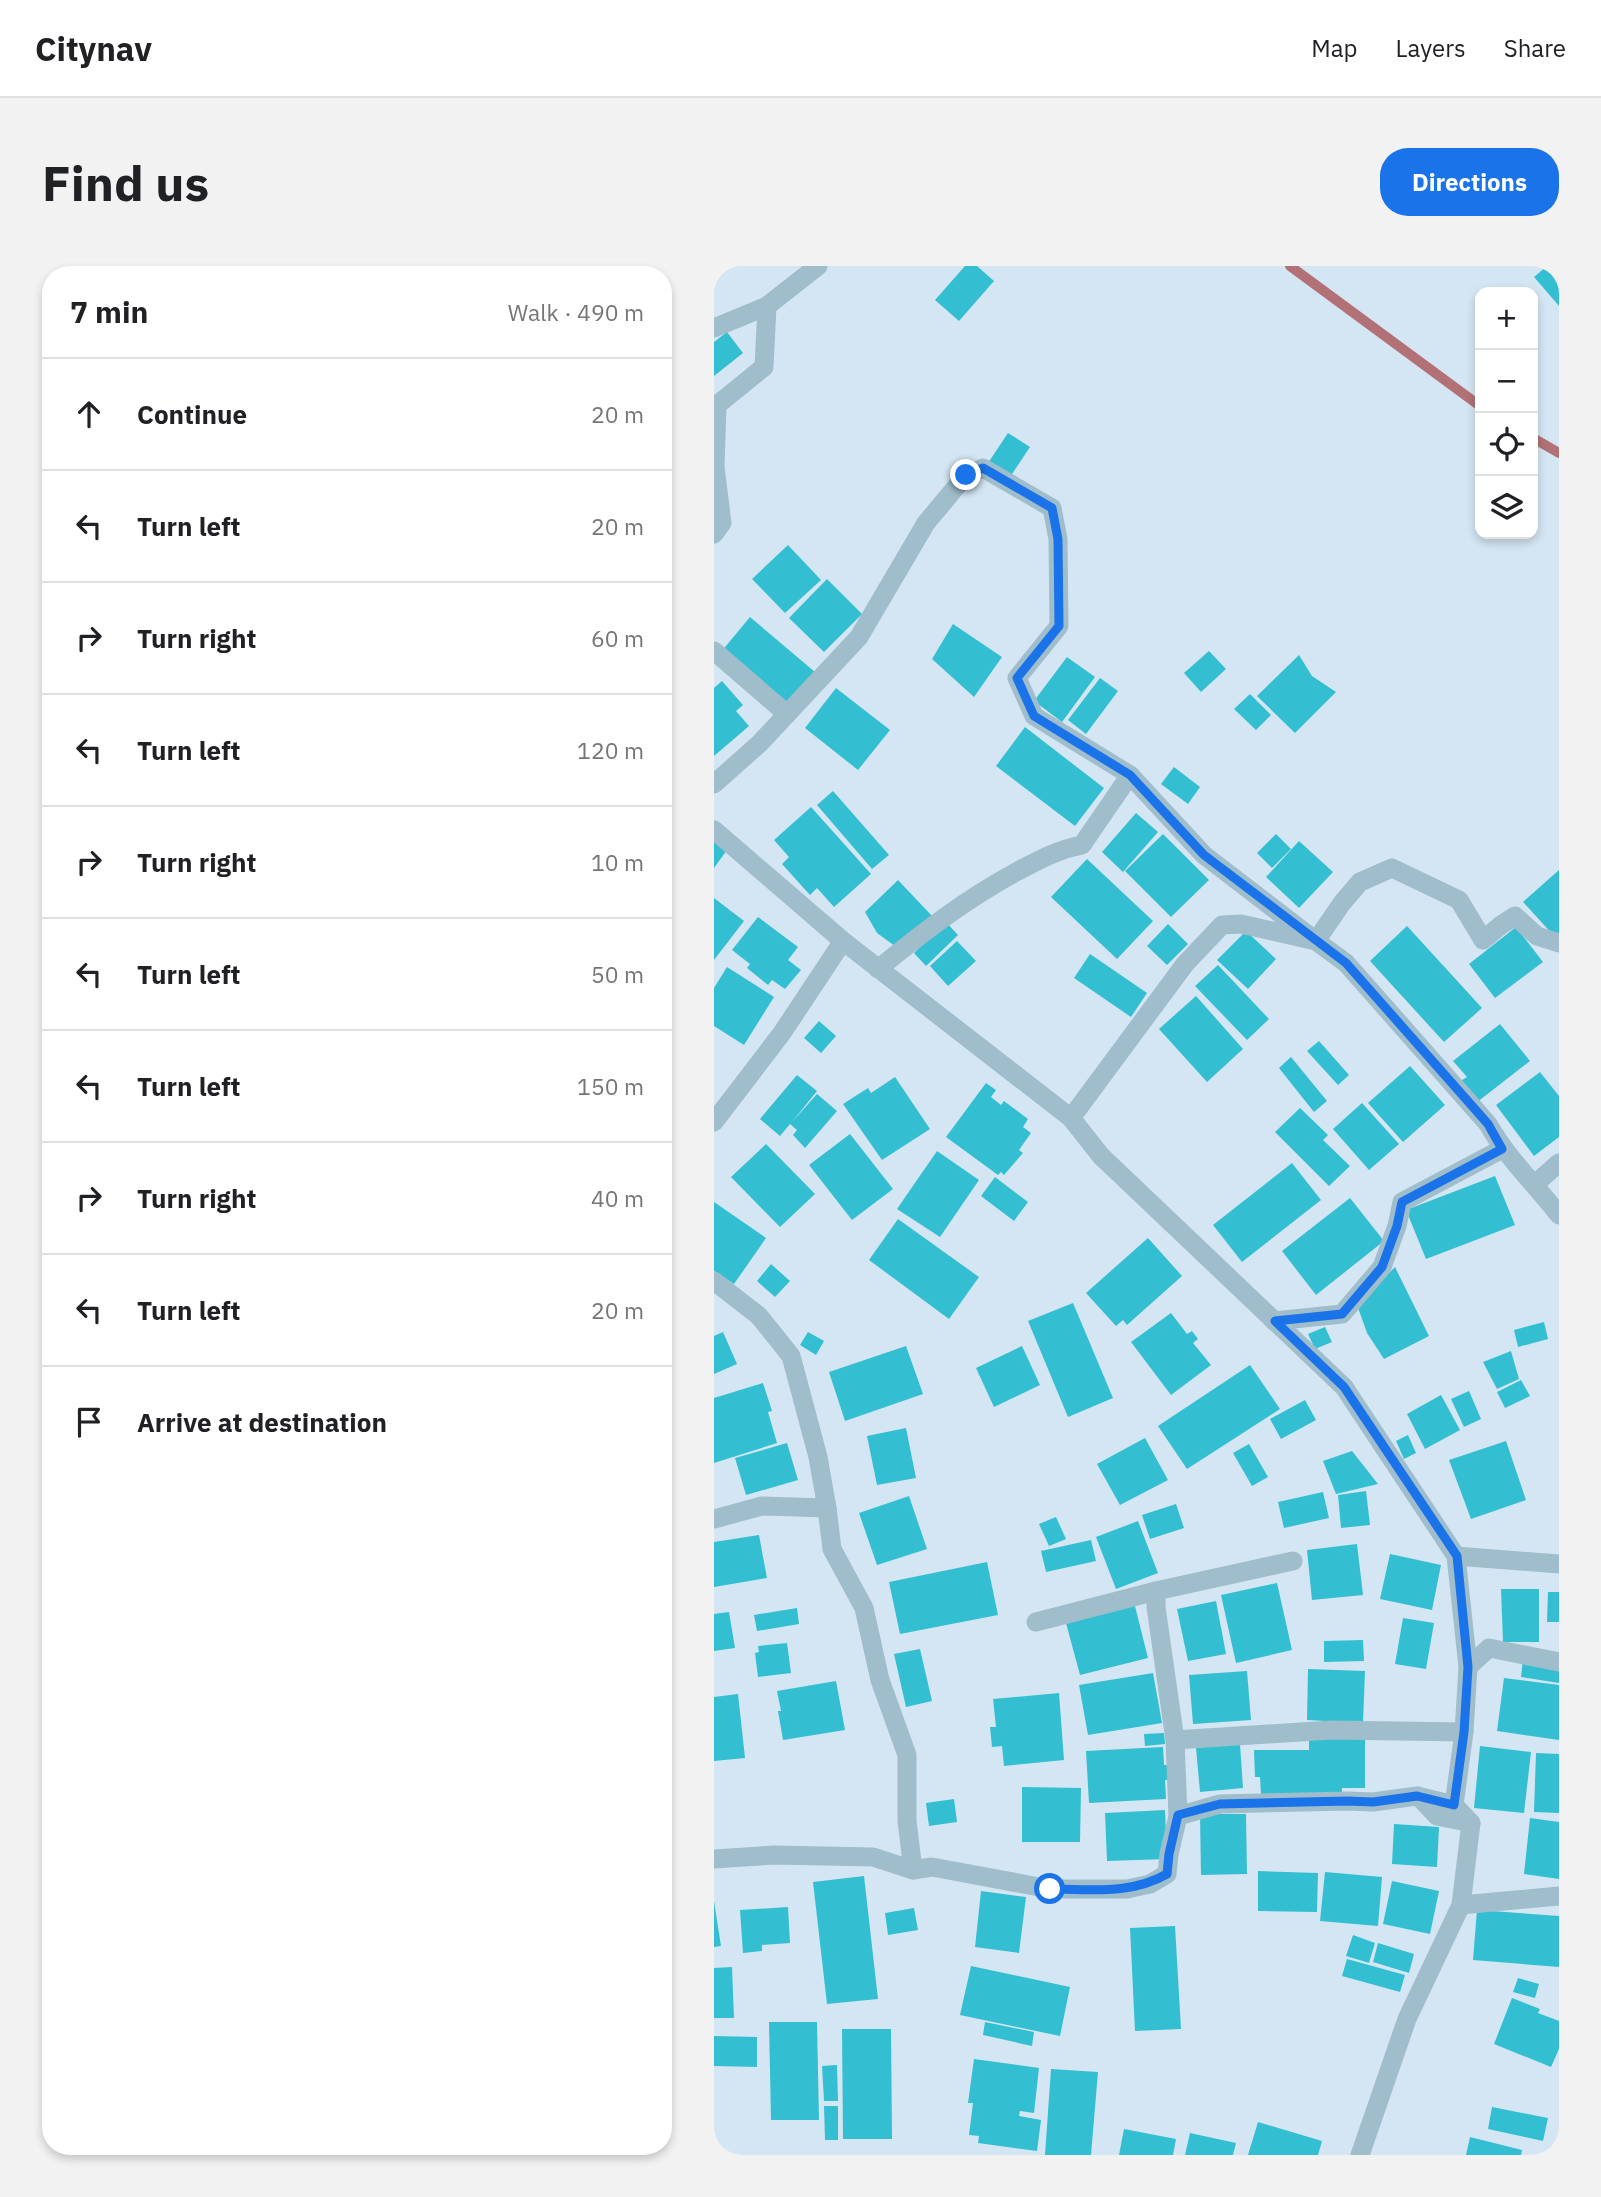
<!DOCTYPE html>
<meta charset="utf-8">
<style>
body{margin:0;font-family:"IBM Plex Sans",sans-serif;background:#f2f2f2;color:#202124}
.controls{position:absolute;right:21px;top:21px;display:grid;overflow:hidden;border-radius:14px;box-shadow:0 4px 10px #0003}
.controls button{width:63px;height:63px;display:grid;place-items:center;padding:0;border:0;border-bottom:2px solid #e0e0e0;background:#fff;color:#202124;font:35px sans-serif}
.stop{position:absolute;width:21px;height:21px;margin:-16px;border:5px solid #1a73e8;border-radius:50%;background:#fff}
.stop.end{background:#1a73e8;border-color:#fff;box-shadow:0 2px 7px #0008}
.list{margin:0;padding:0;list-style:none}
h2{display:flex;justify-content:space-between;align-items:center;height:91px;margin:0;padding:0 28px;font-size:30px}
h2 small{font-size:23px;font-weight:400;color:#757577}
.list li{display:grid;grid-template-columns:46px 1fr auto;gap:21px;align-items:center;box-sizing:border-box;height:112px;padding:0 28px;border-top:2px solid #e0e0e0}
.list b{display:block;font-size:26px;white-space:nowrap}
.list em{font-size:23px;font-style:normal;color:#757577}
.icon{flex:none;width:38px;height:38px;fill:none;stroke:currentColor;stroke-width:2;stroke-linecap:round;stroke-linejoin:round}
.map{position:relative;flex:none;width:845px;height:1889px;overflow:hidden;border-radius:28px}
header{display:flex;align-items:center;gap:42px;box-sizing:border-box;height:98px;padding:0 35px;background:#fff;border-bottom:2px solid #e0e0e0}
header strong{font-size:33px}
nav{display:flex;gap:38px;margin-inline-start:auto;font-size:24px}
.intro{display:flex;align-items:center;justify-content:space-between;box-sizing:border-box;height:168px;padding:0 42px}
h1{margin:0;font-size:49px}
.button{padding:18px 32px;border-radius:28px;background:#1a73e8;color:#fff;font-size:24px;font-weight:700}
main{display:flex;gap:42px;padding:0 42px}
aside{flex:1;background:#fff;border-radius:28px;box-shadow:0 4px 10px #0003}
.map>svg:first-child{display:block}
.lines{fill:none;stroke-linecap:round;stroke-linejoin:round}
.stream{stroke:#b27176;stroke-width:10}
.building{fill:#33bfd1}
.minor{stroke:#a0bdcb;stroke-width:19}
.route{stroke:#1a73e8;stroke-width:9}
</style>
<header>
<strong>Citynav</strong>
<nav><a>Map</a><a>Layers</a><a>Share</a></nav>
</header>
<div class="intro"><h1>Find us</h1><a class="button">Directions</a></div>
<main>
<aside>
<h2>7 min<small>Walk · 490 m</small></h2>
<ul class="list">
<li><svg class="icon" aria-label="ahead" viewBox="0 0 24 24"><path d="M12 20V5M6 11l6-6 6 6"/></svg><div><b>Continue</b></div><em>20 m</em></li>
<li><svg class="icon" aria-label="left" viewBox="0 0 24 24"><path d="M17 20v-9H6M10 6l-5 5 5 5"/></svg><div><b>Turn left</b></div><em>20 m</em></li>
<li><svg class="icon" aria-label="right" viewBox="0 0 24 24"><path d="M7 20v-9h11M14 6l5 5-5 5"/></svg><div><b>Turn right</b></div><em>60 m</em></li>
<li><svg class="icon" aria-label="left" viewBox="0 0 24 24"><path d="M17 20v-9H6M10 6l-5 5 5 5"/></svg><div><b>Turn left</b></div><em>120 m</em></li>
<li><svg class="icon" aria-label="right" viewBox="0 0 24 24"><path d="M7 20v-9h11M14 6l5 5-5 5"/></svg><div><b>Turn right</b></div><em>10 m</em></li>
<li><svg class="icon" aria-label="left" viewBox="0 0 24 24"><path d="M17 20v-9H6M10 6l-5 5 5 5"/></svg><div><b>Turn left</b></div><em>50 m</em></li>
<li><svg class="icon" aria-label="left" viewBox="0 0 24 24"><path d="M17 20v-9H6M10 6l-5 5 5 5"/></svg><div><b>Turn left</b></div><em>150 m</em></li>
<li><svg class="icon" aria-label="right" viewBox="0 0 24 24"><path d="M7 20v-9h11M14 6l5 5-5 5"/></svg><div><b>Turn right</b></div><em>40 m</em></li>
<li><svg class="icon" aria-label="left" viewBox="0 0 24 24"><path d="M17 20v-9H6M10 6l-5 5 5 5"/></svg><div><b>Turn left</b></div><em>20 m</em></li>
<li><svg class="icon" aria-label="arrive" viewBox="0 0 24 24"><path d="M6 21V4h12l-3 4 3 4H6"/></svg><div><b>Arrive at destination</b></div></li>
</ul>
</aside>
<div class="map">
<svg width="845" height="1889" viewBox="0 0 845 1889">
<rect width="100%" height="100%" fill="#d4e6f3"/>
<g class="lines">
<!-- stream -->
<g class="stream">
<polyline points="576,0 766,140"/>
<polyline points="819,172 845,187"/>
</g>
</g>
<!-- building -->
<g class="building">
<polygon points="251,0 263,0 280,15 245,55 221,34"/>
<polygon points="833,0 845,0 845,40 820,11"/>
<polygon points="13,66 29,87 0,110 0,76"/>
<polygon points="294,167 316,181 294,214 272,200"/>
<polygon points="74,279 107,314 71,347 38,313"/>
<polygon points="113,313 148,348 110,386 75,352"/>
<polygon points="36,351 101,406 72,440 7,386"/>
<polygon points="239,358 288,391 260,431 218,393"/>
<polygon points="495,385 512,403 487,426 470,407"/>
<polygon points="585,389 598,410 622,426 581,467 543,430"/>
<polygon points="353,391 381,411 348,456 320,435"/>
<polygon points="386,412 404,425 372,468 354,454"/>
<polygon points="8,415 29,439 22,445 35,460 0,490 0,422"/>
<polygon points="122,422 176,464 144,504 91,462"/>
<polygon points="536,428 557,449 542,464 520,443"/>
<polygon points="311,461 390,522 361,560 282,500"/>
<polygon points="460,501 486,521 474,538 447,518"/>
<polygon points="119,525 175,589 158,603 103,539"/>
<polygon points="97,541 157,608 120,641 103,622 96,629 68,598 75,591 60,574"/>
<polygon points="422,547 444,566 409,606 388,586"/>
<polygon points="449,568 495,614 457,651 411,605"/>
<polygon points="562,568 577,583 558,602 543,587"/>
<polygon points="0,575 13,584 0,602"/>
<polygon points="585,575 619,606 585,642 552,611"/>
<polygon points="373,593 439,655 403,693 337,631"/>
<polygon points="845,604 845,668 841,671 809,636"/>
<polygon points="184,614 219,651 185,683 163,667 151,646"/>
<polygon points="0,632 30,655 0,694"/>
<polygon points="44,651 84,681 74,694 87,704 71,723 58,714 54,719 33,702 36,698 18,684"/>
<polygon points="232,656 244,669 212,700 200,687"/>
<polygon points="454,658 474,678 453,699 433,680"/>
<polygon points="693,660 768,742 730,776 656,695"/>
<polygon points="802,661 829,696 781,732 755,698"/>
<polygon points="532,665 562,693 534,723 503,694"/>
<polygon points="243,675 262,695 234,720 216,700"/>
<polygon points="376,688 433,727 417,751 360,712"/>
<polygon points="504,699 555,753 533,774 481,720"/>
<polygon points="13,701 60,731 30,779 0,760 0,722"/>
<polygon points="482,730 529,783 493,816 445,763"/>
<polygon points="105,755 122,770 107,787 90,772"/>
<polygon points="786,758 816,795 762,837 745,816 753,811 739,795"/>
<polygon points="605,775 635,809 624,819 593,785"/>
<polygon points="577,791 613,835 600,846 565,802"/>
<polygon points="696,800 731,839 689,876 654,837"/>
<polygon points="826,806 845,830 845,871 820,890 782,839"/>
<polygon points="83,809 103,825 78,856 103,828 123,845 91,882 79,869 83,864 76,858 66,870 46,853"/>
<polygon points="181,811 216,863 168,894 129,838 154,822 157,827"/>
<polygon points="272,817 282,824 277,831 287,839 290,835 314,853 309,861 317,867 305,884 309,887 290,909 287,906 284,909 232,871"/>
<polygon points="648,837 685,878 655,904 619,863"/>
<polygon points="586,842 614,869 609,874 636,900 615,920 561,866"/>
<polygon points="136,868 179,923 138,954 95,899"/>
<polygon points="52,878 101,928 66,961 17,911"/>
<polygon points="223,885 265,914 226,971 183,943"/>
<polygon points="578,897 607,934 528,996 499,959"/>
<polygon points="781,910 801,959 712,993 692,944"/>
<polygon points="281,911 314,936 300,955 267,930"/>
<polygon points="636,932 670,975 602,1029 568,985"/>
<polygon points="0,936 52,972 20,1018 0,1005"/>
<polygon points="184,953 265,1011 235,1053 155,994"/>
<polygon points="434,972 468,1010 413,1059 409,1054 402,1060 372,1027"/>
<polygon points="57,998 76,1015 61,1031 43,1015"/>
<polygon points="681,1001 715,1070 670,1093 653,1067 643,1039"/>
<polygon points="359,1037 399,1132 354,1151 314,1055"/>
<polygon points="457,1047 473,1068 478,1065 484,1073 479,1077 497,1099 457,1129 417,1076"/>
<polygon points="830,1056 834,1073 804,1081 800,1064"/>
<polygon points="611,1061 618,1076 601,1083 594,1068"/>
<polygon points="9,1066 23,1098 0,1108 0,1070"/>
<polygon points="94,1066 110,1075 102,1089 86,1079"/>
<polygon points="192,1080 209,1128 131,1155 115,1106"/>
<polygon points="308,1080 326,1119 280,1141 262,1102"/>
<polygon points="797,1085 805,1113 783,1123 769,1096"/>
<polygon points="536,1099 566,1143 473,1203 444,1160"/>
<polygon points="807,1114 816,1130 791,1142 783,1126"/>
<polygon points="49,1117 58,1145 54,1146 63,1177 0,1197 0,1132"/>
<polygon points="755,1125 767,1153 750,1161 737,1133"/>
<polygon points="727,1129 746,1164 711,1183 693,1148"/>
<polygon points="591,1134 602,1154 567,1173 556,1153"/>
<polygon points="192,1162 202,1212 163,1219 153,1170"/>
<polygon points="694,1169 702,1187 690,1193 682,1175"/>
<polygon points="431,1172 454,1214 406,1239 383,1198"/>
<polygon points="792,1175 812,1234 757,1253 735,1194"/>
<polygon points="73,1177 84,1214 32,1229 21,1192"/>
<polygon points="535,1178 554,1211 538,1220 519,1187"/>
<polygon points="638,1185 664,1218 622,1228 609,1195"/>
<polygon points="652,1225 656,1259 627,1262 624,1229"/>
<polygon points="609,1226 615,1252 570,1262 564,1236"/>
<polygon points="195,1230 213,1283 163,1299 145,1247"/>
<polygon points="462,1238 470,1262 436,1273 428,1249"/>
<polygon points="342,1251 352,1273 335,1280 325,1258"/>
<polygon points="424,1255 444,1307 402,1323 382,1271"/>
<polygon points="45,1269 53,1312 0,1321 0,1276"/>
<polygon points="377,1274 382,1295 332,1306 327,1285"/>
<polygon points="643,1278 649,1329 598,1334 593,1284"/>
<polygon points="676,1288 727,1299 718,1344 666,1333"/>
<polygon points="273,1296 284,1349 186,1368 175,1316"/>
<polygon points="563,1317 578,1384 522,1397 507,1329"/>
<polygon points="787,1323 825,1323 825,1376 789,1376"/>
<polygon points="834,1326 845,1326 845,1356 833,1356"/>
<polygon points="502,1335 512,1388 474,1395 463,1343"/>
<polygon points="421,1340 434,1392 366,1409 352,1357"/>
<polygon points="83,1342 85,1358 43,1365 40,1349"/>
<polygon points="15,1346 21,1382 0,1385 0,1348"/>
<polygon points="689,1352 720,1357 712,1403 681,1398"/>
<polygon points="649,1374 650,1395 610,1396 610,1375"/>
<polygon points="73,1377 77,1407 44,1411 41,1387 45,1386 44,1380"/>
<polygon points="206,1383 218,1435 192,1441 180,1388"/>
<polygon points="809,1393 845,1398 845,1417 807,1411"/>
<polygon points="594,1403 651,1405 649,1457 593,1454"/>
<polygon points="533,1405 537,1454 479,1458 475,1409"/>
<polygon points="439,1407 448,1457 374,1469 365,1419"/>
<polygon points="790,1412 845,1419 845,1474 783,1465"/>
<polygon points="122,1415 131,1464 69,1474 64,1445 67,1445 63,1425"/>
<polygon points="345,1427 350,1494 290,1500 288,1480 278,1481 276,1461 282,1461 279,1433"/>
<polygon points="24,1428 31,1492 0,1495 0,1431"/>
<polygon points="450,1467 451,1478 431,1480 430,1468"/>
<polygon points="595,1470 651,1470 651,1522 628,1522 628,1527 547,1528 546,1511 541,1511 540,1484 595,1484"/>
<polygon points="526,1478 529,1522 486,1526 482,1482"/>
<polygon points="766,1480 817,1486 810,1547 760,1542"/>
<polygon points="449,1481 450,1499 454,1499 455,1514 451,1514 452,1533 375,1537 372,1485"/>
<polygon points="822,1487 845,1488 845,1547 820,1546"/>
<polygon points="308,1521 367,1522 366,1576 308,1576"/>
<polygon points="240,1533 243,1556 215,1560 212,1537"/>
<polygon points="451,1544 453,1593 393,1595 391,1547"/>
<polygon points="486,1548 532,1548 533,1608 487,1609"/>
<polygon points="816,1552 845,1556 845,1613 810,1608"/>
<polygon points="680,1558 725,1561 723,1601 678,1598"/>
<polygon points="544,1605 604,1607 603,1646 544,1645"/>
<polygon points="611,1606 668,1611 664,1660 606,1655"/>
<polygon points="150,1610 164,1733 113,1738 99,1616"/>
<polygon points="678,1615 725,1625 716,1668 669,1658"/>
<polygon points="267,1625 312,1631 305,1687 261,1681"/>
<polygon points="0,1635 7,1680 0,1681"/>
<polygon points="74,1641 76,1677 48,1679 48,1685 29,1687 26,1644"/>
<polygon points="200,1642 204,1664 174,1669 171,1647"/>
<polygon points="763,1644 845,1650 845,1701 759,1694"/>
<polygon points="461,1660 467,1763 421,1765 416,1662"/>
<polygon points="639,1669 661,1677 655,1697 632,1690"/>
<polygon points="664,1677 700,1688 695,1707 659,1696"/>
<polygon points="633,1693 691,1709 686,1726 628,1710"/>
<polygon points="257,1700 356,1721 346,1770 246,1749"/>
<polygon points="18,1701 20,1752 0,1752 0,1702"/>
<polygon points="804,1712 825,1718 821,1732 799,1726"/>
<polygon points="798,1732 826,1743 824,1747 845,1755 845,1783 837,1801 780,1778"/>
<polygon points="55,1756 103,1756 105,1854 57,1854"/>
<polygon points="271,1756 320,1766 318,1780 269,1769"/>
<polygon points="128,1763 177,1763 178,1873 129,1873"/>
<polygon points="0,1770 43,1771 43,1801 0,1800"/>
<polygon points="260,1793 325,1802 320,1847 306,1845 305,1850 327,1854 323,1885 264,1877 265,1870 255,1869 259,1837 254,1837"/>
<polygon points="123,1799 124,1835 110,1835 108,1800"/>
<polygon points="337,1803 384,1806 377,1889 331,1889"/>
<polygon points="110,1840 124,1840 124,1874 111,1874"/>
<polygon points="778,1841 834,1852 829,1875 774,1863"/>
<polygon points="544,1856 608,1875 604,1889 534,1889"/>
<polygon points="410,1863 462,1873 459,1889 405,1889"/>
<polygon points="476,1867 522,1877 519,1889 471,1889"/>
<polygon points="756,1871 808,1884 807,1889 752,1889"/>
</g>
<g class="lines">
<!-- minor -->
<g class="minor">
<polyline points="0,62 53,40 104,0"/>
<polyline points="0,268 8,257 1,201 3,139 50,101 53,40"/>
<polyline points="0,385 73,448"/>
<polyline points="0,518 46,477 145,371 212,257 252,209 269,202 338,242 344,273 345,360 303,412 320,450 416,509 490,589 602,675 628,637 646,616 678,602 745,634 769,674 787,659 801,650 823,670 845,677"/>
<polyline points="0,564 129,675 357,852 387,890 630,1121 742,1290 754,1401 750,1466 740,1539 757,1557 747,1639 693,1753 646,1889"/>
<path d="M164,703C208,667 252,633 302,606C325,594 342,584 368,579L416,509"/>
<path d="M357,852L471,698L508,659L527,658L602,675L632,697L774,858C793,892 821,918 845,949"/>
<polyline points="0,856 68,767 129,675"/>
<polyline points="821,918 845,897"/>
<polyline points="0,1015 45,1050 77,1090 104,1191 113,1242"/>
<polyline points="560,1055 628,1048 668,1001 683,960 688,936 788,883"/>
<polyline points="0,1253 48,1240 113,1242 118,1283 150,1342 166,1414 193,1489 193,1555 199,1604"/>
<polyline points="742,1290 845,1298"/>
<polyline points="322,1356 442,1325"/>
<polyline points="754,1401 775,1382 845,1396"/>
<polyline points="461,1474 617,1464 750,1466"/>
<polyline points="704,1530 723,1550 757,1557"/>
<polyline points="464,1550 506,1538 634,1535 659,1536 703,1530 740,1539"/>
<polyline points="0,1593 61,1589 159,1591 199,1604 218,1601 336,1623 413,1623 436,1618 453,1608 455,1588 464,1550 461,1474 442,1341 442,1325 579,1295"/>
<polyline points="747,1639 845,1630"/>
</g>
</g>
<g class="lines">
<!-- route -->
<path class="route" d="M252,209L269,202L338,242L344,273L345,360L303,412L320,450L416,509L490,589L632,697L774,858L788,883L688,936L683,960L668,1001L628,1048L561,1055L630,1121L743,1290L754,1401L750,1466L740,1539L703,1530L659,1536L634,1535L506,1538L464,1549L455,1588L453,1608C416,1629 378,1623 336,1623"/>
</g>
</svg>
<div class="controls">
<button>+</button>
<button>−</button>
<button><svg class="icon" aria-label="locate" viewBox="0 0 24 24"><circle cx="12" cy="12" r="6"/><path d="M12 2v4M12 18v4M2 12h4M18 12h4"/></svg></button>
<button><svg class="icon" aria-label="layers" viewBox="0 0 24 24"><path d="M12 4l9 5-9 5-9-5zM3 14l9 5 9-5"/></svg></button>
</div>
<div class="stop" style="left:336px;top:1623px"></div>
<div class="stop end" style="left:252px;top:209px"></div>
</div>
</main>
